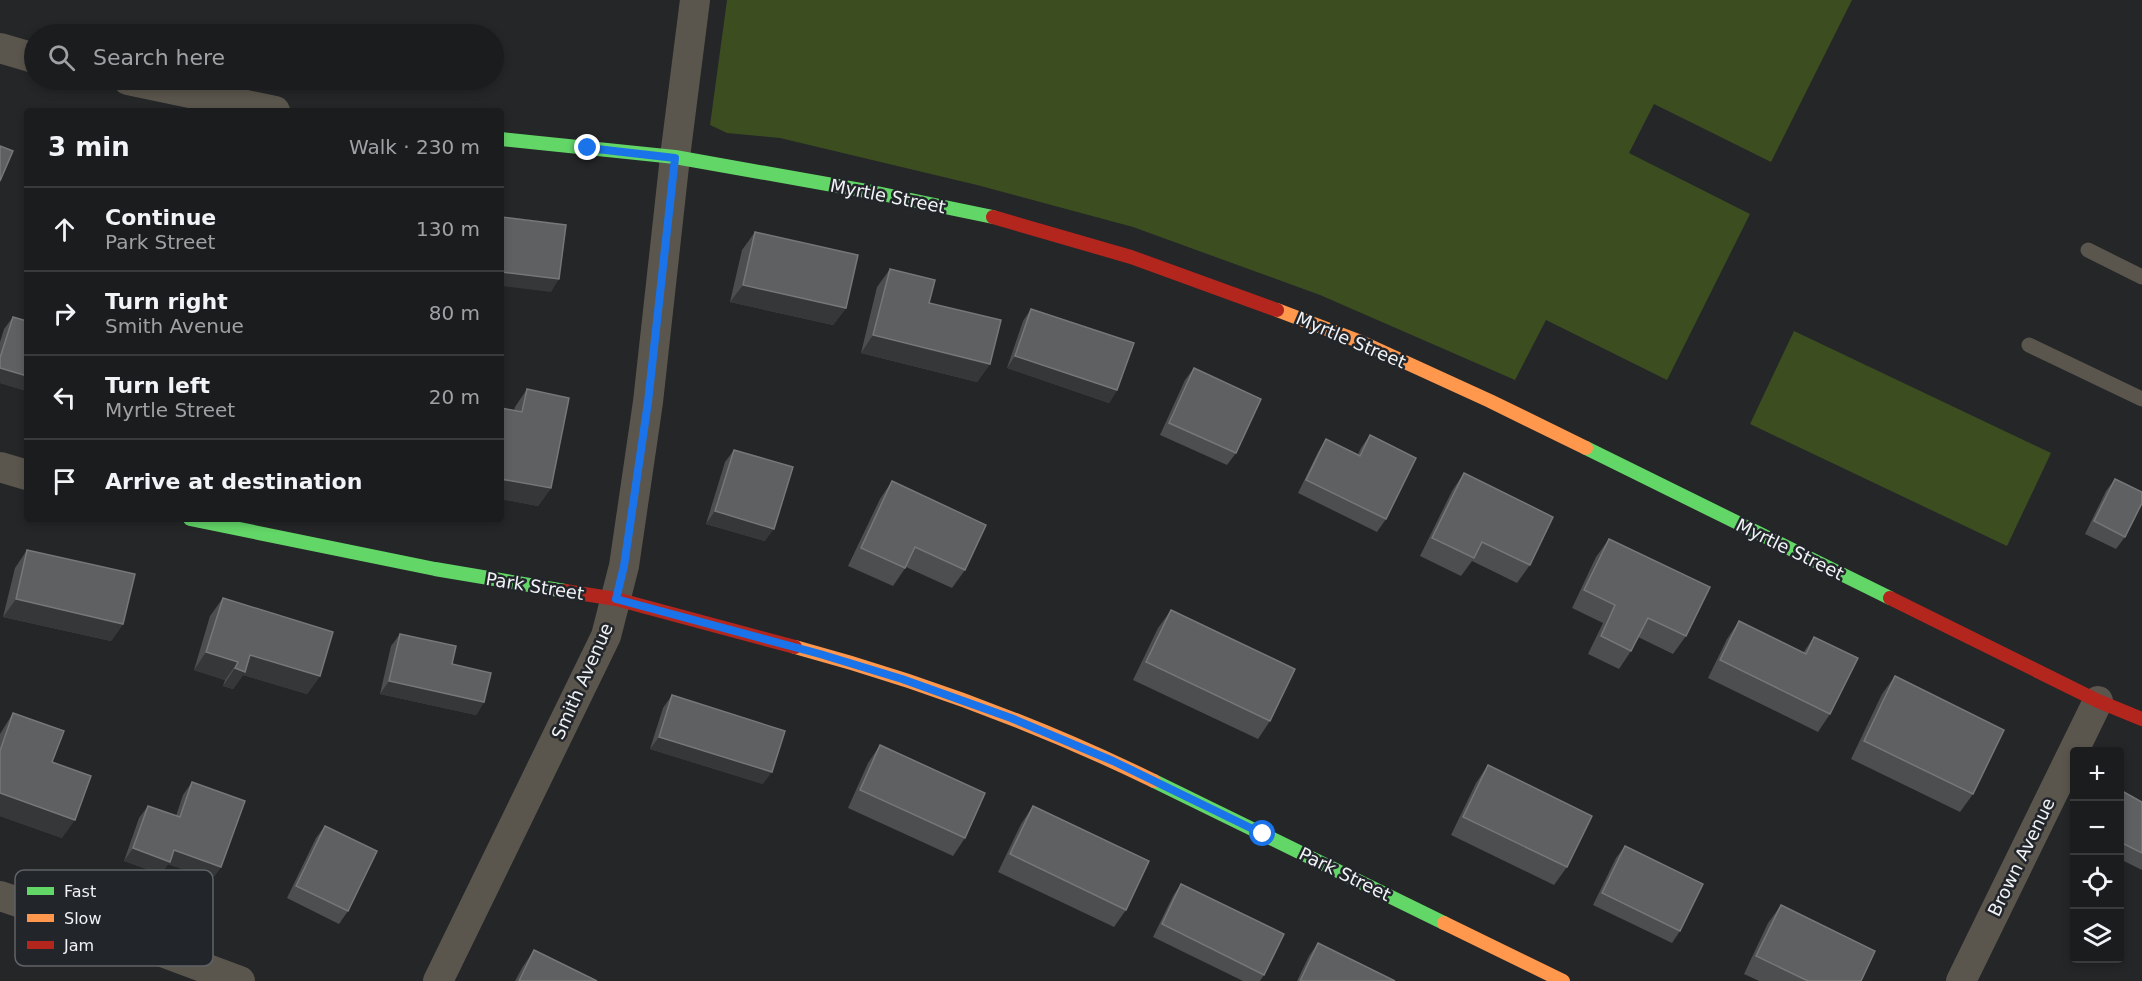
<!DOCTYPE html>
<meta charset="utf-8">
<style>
body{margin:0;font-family:"DejaVu Sans",sans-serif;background:#28292b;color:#f1f3f6}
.controls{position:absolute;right:18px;bottom:18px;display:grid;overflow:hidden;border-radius:6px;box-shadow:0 3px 9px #0003}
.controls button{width:54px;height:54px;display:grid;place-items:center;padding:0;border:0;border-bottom:2px solid #393a3c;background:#1b1c1e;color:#f1f3f6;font:30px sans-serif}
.stop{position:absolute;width:18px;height:18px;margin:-14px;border:4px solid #1a73e8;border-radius:50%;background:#fff}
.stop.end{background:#1a73e8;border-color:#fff;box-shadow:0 2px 6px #0008}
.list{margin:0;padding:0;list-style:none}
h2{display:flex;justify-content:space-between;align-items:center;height:78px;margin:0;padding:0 24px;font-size:26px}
h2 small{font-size:20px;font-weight:400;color:#a0a1a4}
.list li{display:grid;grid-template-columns:39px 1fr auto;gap:18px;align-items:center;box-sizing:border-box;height:84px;padding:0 24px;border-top:2px solid #393a3c}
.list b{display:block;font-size:22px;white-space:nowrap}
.list p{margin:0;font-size:20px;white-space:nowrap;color:#a0a1a4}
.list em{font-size:20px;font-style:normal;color:#a0a1a4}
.icon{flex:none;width:33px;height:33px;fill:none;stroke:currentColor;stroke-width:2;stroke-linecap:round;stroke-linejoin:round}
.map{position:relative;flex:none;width:2142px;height:981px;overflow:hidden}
.search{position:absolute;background:#1b1c1e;box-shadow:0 3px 9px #0003;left:24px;top:24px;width:480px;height:66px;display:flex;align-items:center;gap:15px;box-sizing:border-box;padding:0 21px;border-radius:33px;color:#a0a1a4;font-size:22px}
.panel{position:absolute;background:#1b1c1e;box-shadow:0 3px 9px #0003;left:24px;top:108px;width:480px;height:414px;border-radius:6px}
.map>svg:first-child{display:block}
.green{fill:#3c4d20}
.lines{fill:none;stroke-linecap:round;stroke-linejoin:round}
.lane{stroke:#5b564d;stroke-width:15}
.street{stroke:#5b564d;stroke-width:30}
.fast{stroke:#63d668;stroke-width:14}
.slow{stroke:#ff974d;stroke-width:14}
.jam{stroke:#b3261e;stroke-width:14}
.wall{fill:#4d4e4f}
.shaded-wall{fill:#353738}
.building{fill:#5f6061;stroke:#767778;stroke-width:1.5}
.route{stroke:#1a73e8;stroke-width:8}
.labels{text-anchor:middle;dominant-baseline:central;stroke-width:5;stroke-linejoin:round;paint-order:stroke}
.street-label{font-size:18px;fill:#f0f2f5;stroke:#22262a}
.key{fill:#22262a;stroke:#606367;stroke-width:1.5}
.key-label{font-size:16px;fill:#f0f2f5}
</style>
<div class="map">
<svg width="2142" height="981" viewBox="0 0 2142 981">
<rect width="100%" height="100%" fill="#242628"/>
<!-- green -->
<g class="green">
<polygon points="727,0 1852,0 1771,162 1654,104 1629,153 1750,214 1667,380 1546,320 1515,380 1320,295 1133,227 977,185 780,138 727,133 710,125"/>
<polygon points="1794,331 2051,453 2007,546 1750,424"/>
</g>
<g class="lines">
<!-- lane -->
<g class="lane">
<polyline points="2088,250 2142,277"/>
<polyline points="2029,345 2142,399"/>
</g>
<!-- street -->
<g class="street">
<polyline points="0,48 34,58"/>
<polyline points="128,80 275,111"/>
<polyline points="0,467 27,475"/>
<polyline points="0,896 111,933 240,981"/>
<polyline points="438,981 606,636 624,566 648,402 675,157 695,0"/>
<polyline points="1961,981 2098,701"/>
</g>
<!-- fast -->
<g class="fast">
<polyline points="501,139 675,157 872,192 993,217"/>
<polyline points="1586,448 1890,598"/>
<polyline points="190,519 435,569 565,591"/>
<polyline points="1154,781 1444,923"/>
</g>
<!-- slow -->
<g class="slow">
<polyline points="1277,310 1361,342 1490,401 1586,448"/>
<path d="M795,647C918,680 1039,725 1154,781"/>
<polyline points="1444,923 1563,981"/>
</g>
<!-- jam -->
<g class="jam">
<polyline points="993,217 1131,257 1277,310"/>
<polyline points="565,591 616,599 795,647"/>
<polyline points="1890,598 2098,701 2142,719"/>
</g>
</g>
<!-- wall -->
<g class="wall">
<polygon points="755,232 846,308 833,325 730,302 742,250"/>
<polygon points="890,269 929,303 990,364 977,382 861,353 877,287"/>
<polygon points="1031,309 1117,390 1109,403 1007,368 1023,321"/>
<polygon points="13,317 27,321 27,391 0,383 0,342 4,329"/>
<polygon points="1194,368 1236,453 1227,465 1160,435 1185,380"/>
<polygon points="527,389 551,488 538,506 501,499 501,408 514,411 515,407"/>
<polygon points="1370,435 1386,519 1377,532 1298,493 1318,452 1326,439 1358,454 1361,448"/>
<polygon points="734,450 765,541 706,524 725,462"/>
<polygon points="1464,473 1530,565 1517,583 1472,561 1461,576 1420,556 1452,491"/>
<polygon points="2115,479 2125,537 2116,549 2085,534 2106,491"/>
<polygon points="892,481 965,570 952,588 906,567 893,586 848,566 880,499"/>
<polygon points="1609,539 1686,636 1673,654 1638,637 1631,651 1619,669 1588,654 1603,623 1572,608 1596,557"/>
<polygon points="27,550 123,624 111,641 3,617 15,568"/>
<polygon points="223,598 320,676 307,694 243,675 233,689 223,686 225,680 194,670 210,616"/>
<polygon points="1171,610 1270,721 1258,739 1133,680 1158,628"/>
<polygon points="1739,621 1803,653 1814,637 1830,714 1818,732 1708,678 1727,639"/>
<polygon points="400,634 452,664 484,702 476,715 380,694 391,646"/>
<polygon points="1895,676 1973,794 1960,812 1851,759 1882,694"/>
<polygon points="672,695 763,784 650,749 663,708"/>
<polygon points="13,713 52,762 62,838 0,816 0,734"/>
<polygon points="880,745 965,838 953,856 848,808 868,763"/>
<polygon points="1488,765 1567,867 1554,885 1451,835 1476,783"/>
<polygon points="192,782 221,867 212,879 168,864 161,874 124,861 139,818 148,806 176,816 183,795"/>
<polygon points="2122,791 2142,802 2142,870 2120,859 2120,794"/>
<polygon points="1033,806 1126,910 1114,927 998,872 1021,824"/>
<polygon points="325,826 348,911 339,924 287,898 316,838"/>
<polygon points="1625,846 1680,931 1672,943 1593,905 1616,858"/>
<polygon points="1181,884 1264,975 1260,981 1243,981 1153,937 1173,896"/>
<polygon points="1781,905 1861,981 1759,981 1744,974 1768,923"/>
<polygon points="1318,943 1395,981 1297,981 1309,956"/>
<polygon points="534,950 597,981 515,981 522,968"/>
</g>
<!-- shaded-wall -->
<g class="shaded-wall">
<polygon points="501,272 559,279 551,292 501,286"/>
<polygon points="743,285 846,308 833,325 730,302"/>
<polygon points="873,335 990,364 977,382 861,353"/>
<polygon points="1015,356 1117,390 1109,403 1007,368"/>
<polygon points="0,368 27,376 27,391 0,383"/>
<polygon points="501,479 551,488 538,506 501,499"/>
<polygon points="715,511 774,529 765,541 706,524"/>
<polygon points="16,599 123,624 111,641 3,617"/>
<polygon points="206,652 238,662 225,680 194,670"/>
<polygon points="250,655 320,676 307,694 243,675 233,689 223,686 235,668"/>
<polygon points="389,681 484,702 476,715 380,694"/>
<polygon points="659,737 772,772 763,784 650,749"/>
<polygon points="0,793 75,820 62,838 0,816"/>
<polygon points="133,848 174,850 221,867 212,879 168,864 161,874 124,861"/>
</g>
<!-- building -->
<g class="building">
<polygon points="0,146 13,151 0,181"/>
<polygon points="501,217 566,225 559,279 501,272"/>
<polygon points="755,232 858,255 846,308 743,285"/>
<polygon points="890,269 935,280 929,303 1001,320 990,364 873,335"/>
<polygon points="1031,309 1134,343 1117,390 1015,356"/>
<polygon points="13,317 27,321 27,376 0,368 0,358"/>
<polygon points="1194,368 1261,399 1236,453 1169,423"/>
<polygon points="527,389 569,398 551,488 501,479 501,408 522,412"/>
<polygon points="1370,435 1416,458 1386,519 1306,480 1326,439 1360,456"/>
<polygon points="734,450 793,467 774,529 715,511"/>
<polygon points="1464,473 1553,517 1530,565 1482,542 1474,558 1432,538"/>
<polygon points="2115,479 2142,492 2142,503 2125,537 2094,521"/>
<polygon points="892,481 986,525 965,570 915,547 905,568 861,548"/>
<polygon points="1609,539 1710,587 1686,636 1648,618 1631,651 1601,636 1615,605 1584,590"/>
<polygon points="27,550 135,574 123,624 16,599"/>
<polygon points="223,598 333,632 320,676 250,655 245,672 235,668 238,662 206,652"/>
<polygon points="1171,610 1295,669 1270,721 1146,662"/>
<polygon points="1739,621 1806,654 1814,637 1858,658 1830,714 1720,660"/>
<polygon points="400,634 456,646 452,664 491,673 484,702 389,681"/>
<polygon points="1895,676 2004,730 1973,794 1864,741"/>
<polygon points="672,695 785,731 772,772 659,737"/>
<polygon points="13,713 64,731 52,762 91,776 75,820 0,793 0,751"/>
<polygon points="880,745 985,793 965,838 860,790"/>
<polygon points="1488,765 1592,816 1567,867 1463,817"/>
<polygon points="192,782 245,801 221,867 174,850 170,862 133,848 148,806 180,817"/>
<polygon points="2122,791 2142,802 2142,853 2120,842 2120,796"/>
<polygon points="1033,806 1149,861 1126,910 1010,854"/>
<polygon points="325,826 377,851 348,911 296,886"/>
<polygon points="1625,846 1703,884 1680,931 1602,893"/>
<polygon points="1181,884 1284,934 1264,975 1162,924"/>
<polygon points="1781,905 1875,951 1861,981 1808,981 1756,956"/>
<polygon points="1318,943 1395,981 1300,981"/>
<polygon points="534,950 597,981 519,981"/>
</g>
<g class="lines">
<!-- route -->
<polyline class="route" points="588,148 675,158 648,402 624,566 616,599 820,654 902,679 1011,718 1113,761 1263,834"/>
</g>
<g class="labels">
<!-- street labels -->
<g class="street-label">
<text transform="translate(888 196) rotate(11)">Myrtle Street</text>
<text transform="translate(1351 340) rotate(23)">Myrtle Street</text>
<text transform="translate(1790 549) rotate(26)">Myrtle Street</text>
<text transform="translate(535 586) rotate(9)">Park Street</text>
<text transform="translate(582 681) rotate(-66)">Smith Avenue</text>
<text transform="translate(2021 857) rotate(-64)">Brown Avenue</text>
<text transform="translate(1345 874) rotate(26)">Park Street</text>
</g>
</g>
<!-- legend -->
<rect x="15" y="870" width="198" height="96" rx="9" class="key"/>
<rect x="27" y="887" width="27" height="8" fill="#63d668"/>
<rect x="27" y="914" width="27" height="8" fill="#ff974d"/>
<rect x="27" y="941" width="27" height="8" fill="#b3261e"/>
<g class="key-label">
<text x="64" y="897">Fast</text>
<text x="64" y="924">Slow</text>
<text x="64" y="951">Jam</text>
</g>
</svg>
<div class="controls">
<button>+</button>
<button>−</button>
<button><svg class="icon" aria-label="locate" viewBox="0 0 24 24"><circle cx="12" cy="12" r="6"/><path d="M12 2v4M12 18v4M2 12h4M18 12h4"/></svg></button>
<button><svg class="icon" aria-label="layers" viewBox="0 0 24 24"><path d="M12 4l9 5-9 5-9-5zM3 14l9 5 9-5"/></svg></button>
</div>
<div class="stop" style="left:1263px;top:834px"></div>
<div class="stop end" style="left:588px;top:148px"></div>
<div class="search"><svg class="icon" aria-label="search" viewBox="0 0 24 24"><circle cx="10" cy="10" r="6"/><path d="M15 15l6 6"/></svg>Search here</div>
<section class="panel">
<h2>3 min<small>Walk · 230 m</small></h2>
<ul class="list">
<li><svg class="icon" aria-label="ahead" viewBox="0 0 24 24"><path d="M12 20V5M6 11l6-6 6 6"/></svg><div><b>Continue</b><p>Park Street</p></div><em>130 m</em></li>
<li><svg class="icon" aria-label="right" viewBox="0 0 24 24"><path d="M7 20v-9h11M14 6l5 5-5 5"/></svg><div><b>Turn right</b><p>Smith Avenue</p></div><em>80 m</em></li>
<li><svg class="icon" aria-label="left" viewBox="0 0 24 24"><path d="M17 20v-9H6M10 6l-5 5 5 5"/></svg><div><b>Turn left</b><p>Myrtle Street</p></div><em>20 m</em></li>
<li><svg class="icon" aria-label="arrive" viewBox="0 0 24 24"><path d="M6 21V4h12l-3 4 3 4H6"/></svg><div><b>Arrive at destination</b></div></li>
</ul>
</section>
</div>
